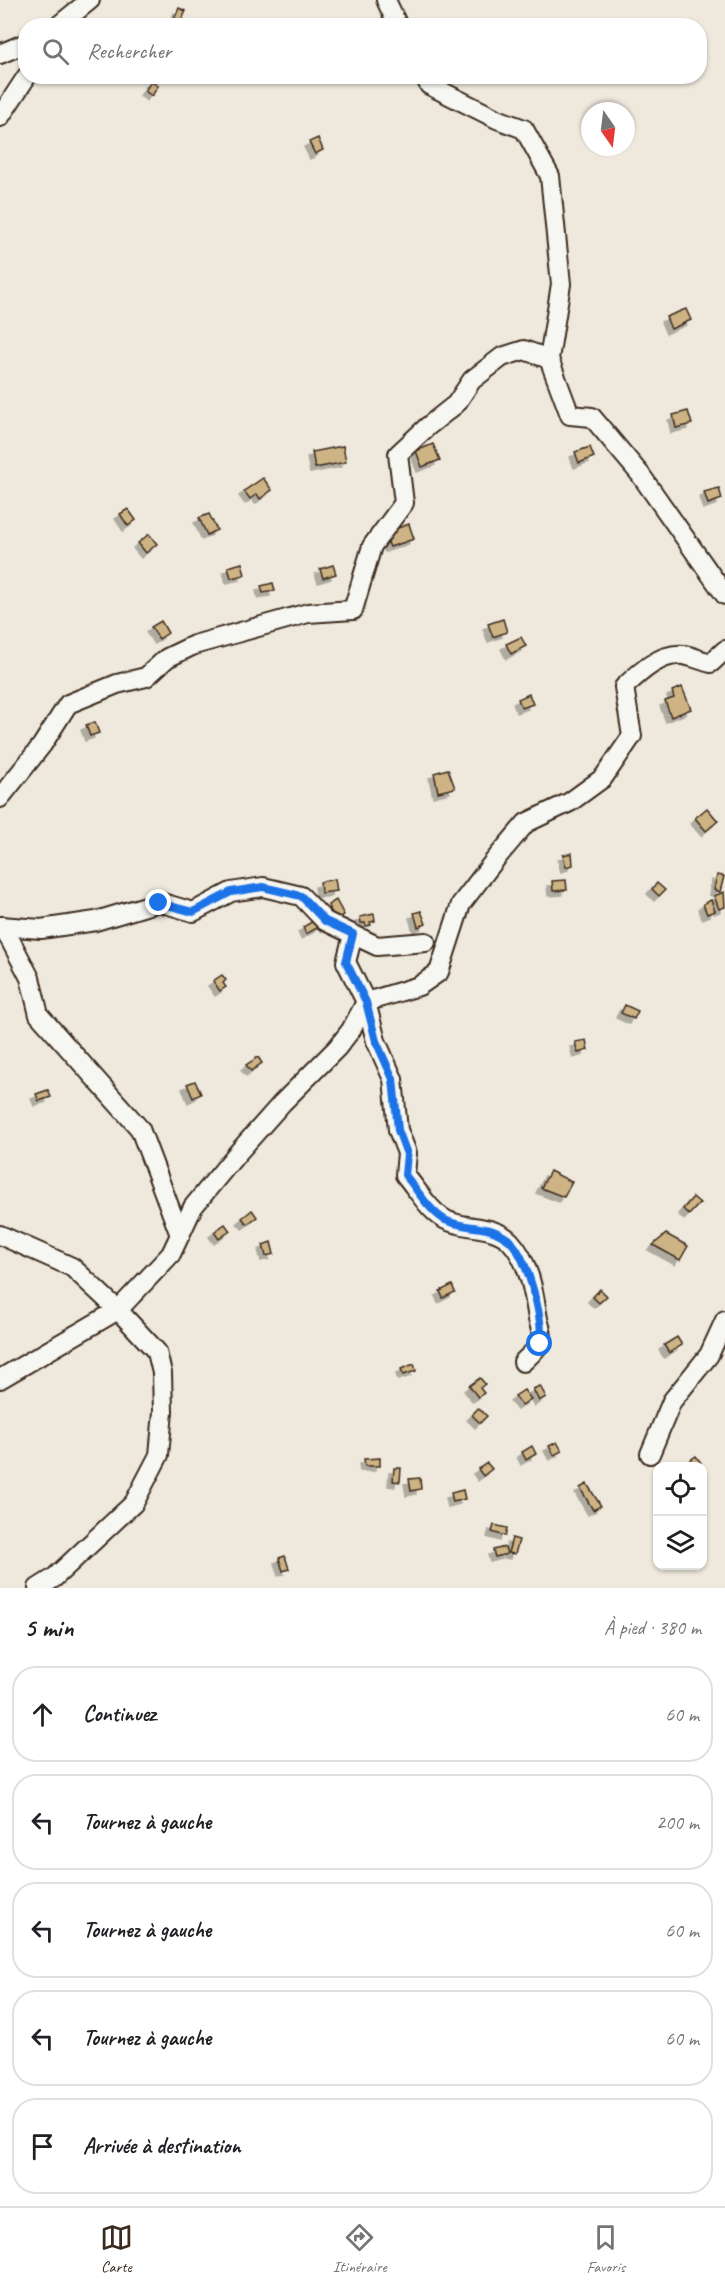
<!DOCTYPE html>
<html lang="fr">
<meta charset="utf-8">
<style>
body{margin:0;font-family:Caveat,sans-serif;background:#f6f6f6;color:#202124}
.controls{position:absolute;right:18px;bottom:18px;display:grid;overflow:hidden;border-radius:12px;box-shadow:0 2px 4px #0004}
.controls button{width:54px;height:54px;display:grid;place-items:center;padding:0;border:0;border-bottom:2px solid #e0e0e0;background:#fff;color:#202124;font:30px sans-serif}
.compass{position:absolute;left:581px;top:102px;width:54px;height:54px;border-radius:50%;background:#fff;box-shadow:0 2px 4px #0004;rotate:166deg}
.stop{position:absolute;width:18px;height:18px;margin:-14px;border:4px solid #1a73e8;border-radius:50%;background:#fff}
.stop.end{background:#1a73e8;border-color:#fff;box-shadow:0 2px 6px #0008}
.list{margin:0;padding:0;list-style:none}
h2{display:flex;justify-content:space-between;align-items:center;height:78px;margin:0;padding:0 24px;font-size:26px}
h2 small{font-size:20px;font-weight:400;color:#757577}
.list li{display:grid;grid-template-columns:39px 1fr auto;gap:18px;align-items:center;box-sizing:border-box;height:96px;margin:0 12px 12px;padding:0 12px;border:2px solid #e0e0e0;border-radius:24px}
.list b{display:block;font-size:22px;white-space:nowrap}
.list em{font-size:20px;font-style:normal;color:#757577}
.icon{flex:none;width:33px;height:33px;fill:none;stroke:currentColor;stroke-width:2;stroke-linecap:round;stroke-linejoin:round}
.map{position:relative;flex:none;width:725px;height:1588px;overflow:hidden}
.search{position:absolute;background:#fff;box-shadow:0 2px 4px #0004;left:18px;right:18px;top:18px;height:66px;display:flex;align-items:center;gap:15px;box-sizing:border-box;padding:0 21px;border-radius:24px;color:#757577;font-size:22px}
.sheet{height:618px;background:#fff}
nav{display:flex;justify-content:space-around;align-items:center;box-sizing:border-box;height:84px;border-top:2px solid #e0e0e0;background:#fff;font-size:16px;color:#757577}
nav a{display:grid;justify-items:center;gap:3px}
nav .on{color:#3b2a1e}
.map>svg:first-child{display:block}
.building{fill:#ceb384;stroke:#3b2a1e;stroke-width:1.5;filter:url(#shadow)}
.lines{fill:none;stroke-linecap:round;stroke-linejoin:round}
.minor-casing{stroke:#3b2a1e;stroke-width:22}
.minor{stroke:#f6f6f2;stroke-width:18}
.route{stroke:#1a73e8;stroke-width:8}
</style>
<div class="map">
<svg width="725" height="1588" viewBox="0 0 725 1588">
<defs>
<filter id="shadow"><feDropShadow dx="-5" dy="5" stdDeviation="0" flood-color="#0004"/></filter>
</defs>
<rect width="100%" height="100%" fill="#eee9dc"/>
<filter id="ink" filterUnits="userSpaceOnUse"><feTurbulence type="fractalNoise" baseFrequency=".0167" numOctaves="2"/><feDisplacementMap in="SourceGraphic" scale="12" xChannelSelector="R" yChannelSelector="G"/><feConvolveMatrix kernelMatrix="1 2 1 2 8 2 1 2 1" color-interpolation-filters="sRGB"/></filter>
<g filter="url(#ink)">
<!-- building -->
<g class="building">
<polygon points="179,8 186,11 180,24 173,22"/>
<polygon points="151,81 158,86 152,96 145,91"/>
<polygon points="318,138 323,150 315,154 309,142"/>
<polygon points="686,309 691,320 671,329 666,317"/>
<polygon points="688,411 692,424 676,428 673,415"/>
<polygon points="433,444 440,460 422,467 416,451"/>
<polygon points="343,446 346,462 315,468 312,452"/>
<polygon points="590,447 594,457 579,463 575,452"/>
<polygon points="263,478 272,490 260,499 257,494 250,499 244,491"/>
<polygon points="719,488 722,499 708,504 704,492"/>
<polygon points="128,509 136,520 128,526 120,514"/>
<polygon points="209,514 217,530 207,535 199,518"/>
<polygon points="409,524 414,539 390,547 384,533"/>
<polygon points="149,534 157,544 146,553 138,543"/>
<polygon points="242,563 245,575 231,578 228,567"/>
<polygon points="333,565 336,574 323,578 320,569"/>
<polygon points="273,583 275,591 263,593 261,586"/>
<polygon points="503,619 507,632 493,637 488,624"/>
<polygon points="161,621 168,633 159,639 151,627"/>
<polygon points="521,637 526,646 511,654 506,644"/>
<polygon points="682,687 691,709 671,717 665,701 674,698 672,691"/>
<polygon points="529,694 533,704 522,708 518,699"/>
<polygon points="95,722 99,733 90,736 86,725"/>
<polygon points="448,769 455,788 438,792 434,773"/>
<polygon points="707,808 718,821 706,831 695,818"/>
<polygon points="572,853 573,865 566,867 563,855"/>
<polygon points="717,875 724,876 720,892 714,890"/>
<polygon points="335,879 337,891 321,893 320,882"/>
<polygon points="566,880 567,890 553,891 552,881"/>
<polygon points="657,883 665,890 659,896 652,889"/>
<polygon points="724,892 725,907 719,909 714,896"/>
<polygon points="336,900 344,915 335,919 328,905"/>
<polygon points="711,900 715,911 707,914 703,904"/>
<polygon points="421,911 426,924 418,927 414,913"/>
<polygon points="374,914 375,921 370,922 371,925 366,926 365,923 361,923 360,917"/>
<polygon points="315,920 319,927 306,934 303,927"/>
<polygon points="222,975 226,980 223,983 226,987 220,991 213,981"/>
<polygon points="625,1005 638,1011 634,1019 621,1013"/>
<polygon points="586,1040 588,1050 578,1053 575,1042"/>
<polygon points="258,1057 262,1063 251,1071 246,1065"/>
<polygon points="195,1081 201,1094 193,1098 187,1084"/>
<polygon points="48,1090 51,1097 39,1101 36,1094"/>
<polygon points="550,1171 572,1182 564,1197 541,1188"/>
<polygon points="693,1197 700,1203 689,1215 683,1209"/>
<polygon points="252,1210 257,1217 247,1224 242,1218"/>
<polygon points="225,1224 230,1231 219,1239 214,1232"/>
<polygon points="666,1234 688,1246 680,1260 653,1245"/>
<polygon points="271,1242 274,1254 266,1256 263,1245"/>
<polygon points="452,1285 455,1292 443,1298 440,1291"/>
<polygon points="600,1289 607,1296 599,1303 593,1297"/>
<polygon points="677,1337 682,1345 669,1353 664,1345"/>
<polygon points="414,1364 416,1371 403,1375 401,1369"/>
<polygon points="480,1378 485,1384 480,1388 484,1393 478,1397 469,1386"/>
<polygon points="540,1386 546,1397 539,1401 533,1389"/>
<polygon points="524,1390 531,1399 522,1405 515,1396"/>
<polygon points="478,1408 487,1416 480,1423 472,1415"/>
<polygon points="557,1442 562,1451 554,1455 549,1446"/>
<polygon points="532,1446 536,1454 526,1460 522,1452"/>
<polygon points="696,1456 701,1463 695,1466 686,1466 684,1464"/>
<polygon points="380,1458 380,1466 365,1466 364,1459"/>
<polygon points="487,1463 492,1469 483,1476 478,1469"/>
<polygon points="394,1468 401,1468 400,1482 393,1481"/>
<polygon points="420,1478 421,1489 411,1491 409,1479"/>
<polygon points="587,1484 601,1506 593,1510 580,1488"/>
<polygon points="463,1490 465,1499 453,1502 451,1493"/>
<polygon points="494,1525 507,1528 505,1536 492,1532"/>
<polygon points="512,1538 519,1540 515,1554 508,1553"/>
<polygon points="505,1547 507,1554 495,1557 493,1550"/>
<polygon points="285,1556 289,1569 283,1571 279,1558"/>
</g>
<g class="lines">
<defs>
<g id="minor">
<polyline points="386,0 398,26"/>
<polyline points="58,26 90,0"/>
<polyline points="0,54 26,43"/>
<polyline points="425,76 429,85 497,119 524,129 550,176 561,284 549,359 570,415 592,417 640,474 725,595"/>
<polyline points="0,117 27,76"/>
<polyline points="0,798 42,745 68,704 117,684 146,677 167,658 194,645 308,613 353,610 372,546 404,503 398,454 427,427 456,404 472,380 502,357 524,350 549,359"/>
<polyline points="0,926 41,929 96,921 159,902 193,912 231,892 263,887 301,896 325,921 377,946 426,942"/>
<polyline points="3,926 30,978 39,1015 140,1129 180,1235"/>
<path d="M353,935L346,962L366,1002L376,1041L393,1079L398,1130L407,1153L405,1175C417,1189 429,1211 446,1220C466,1230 493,1224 510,1241C529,1261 534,1293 538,1319C540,1327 543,1333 541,1341C538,1349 529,1356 523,1362"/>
<polyline points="0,1235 72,1267 118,1310 157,1352 162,1373 163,1412 159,1455 134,1503 54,1578 38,1588"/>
<path d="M0,1379L118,1310L171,1254L193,1207L235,1156L282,1103L337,1048L351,1030L366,1002L419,986L439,972L461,904L494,861L526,823L570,802L603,778L632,736L624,687C639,673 660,653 683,655C692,656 702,661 711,663L725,650"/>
<polyline points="650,1454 672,1401 709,1355 725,1320"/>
</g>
</defs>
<!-- minor casing -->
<use href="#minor" class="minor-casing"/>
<!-- minor -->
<use href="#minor" class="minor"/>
</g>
</g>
<g class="lines" filter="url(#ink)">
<!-- route -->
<path class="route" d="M159,903L193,912L231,892L263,887L301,896L325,921L353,934L346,962L366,1002L376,1041L393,1079L398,1130L407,1154L405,1175C417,1189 429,1211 445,1220C460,1227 475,1226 490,1230C495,1231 506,1237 510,1241C527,1257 545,1322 540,1344"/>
</g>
</svg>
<div class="controls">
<button><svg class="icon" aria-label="locate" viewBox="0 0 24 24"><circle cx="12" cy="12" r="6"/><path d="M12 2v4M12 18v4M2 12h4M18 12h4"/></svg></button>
<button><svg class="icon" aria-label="layers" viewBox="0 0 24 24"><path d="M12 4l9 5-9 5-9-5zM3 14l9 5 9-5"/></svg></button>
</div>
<svg class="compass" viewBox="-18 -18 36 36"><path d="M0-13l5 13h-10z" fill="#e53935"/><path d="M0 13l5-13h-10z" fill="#757577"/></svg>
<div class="stop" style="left:540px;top:1344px"></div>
<div class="stop end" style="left:159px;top:903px"></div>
<div class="search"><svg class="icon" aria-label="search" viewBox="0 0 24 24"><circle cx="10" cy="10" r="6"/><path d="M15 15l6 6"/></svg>Rechercher</div>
</div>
<section class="sheet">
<h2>5 min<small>À pied · 380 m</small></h2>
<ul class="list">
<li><svg class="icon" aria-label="ahead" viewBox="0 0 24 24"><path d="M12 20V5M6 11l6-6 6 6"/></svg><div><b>Continuez</b></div><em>60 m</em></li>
<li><svg class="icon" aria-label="left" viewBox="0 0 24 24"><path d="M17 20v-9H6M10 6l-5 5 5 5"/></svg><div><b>Tournez à gauche</b></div><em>200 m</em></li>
<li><svg class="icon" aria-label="left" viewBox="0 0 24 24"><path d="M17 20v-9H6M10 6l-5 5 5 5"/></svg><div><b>Tournez à gauche</b></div><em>60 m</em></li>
<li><svg class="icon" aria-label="left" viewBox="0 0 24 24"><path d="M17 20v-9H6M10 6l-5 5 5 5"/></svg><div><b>Tournez à gauche</b></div><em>60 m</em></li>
<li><svg class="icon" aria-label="arrive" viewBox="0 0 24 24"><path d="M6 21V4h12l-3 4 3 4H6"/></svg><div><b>Arrivée à destination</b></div></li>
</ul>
</section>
<nav>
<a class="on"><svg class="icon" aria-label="map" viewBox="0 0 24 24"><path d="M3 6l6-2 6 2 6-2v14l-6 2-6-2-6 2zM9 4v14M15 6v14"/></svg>Carte</a>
<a><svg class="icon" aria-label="directions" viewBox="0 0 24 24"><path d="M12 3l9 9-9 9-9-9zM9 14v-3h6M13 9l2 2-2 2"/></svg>Itinéraire</a>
<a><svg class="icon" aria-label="saved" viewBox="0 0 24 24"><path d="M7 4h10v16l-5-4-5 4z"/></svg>Favoris</a>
</nav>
